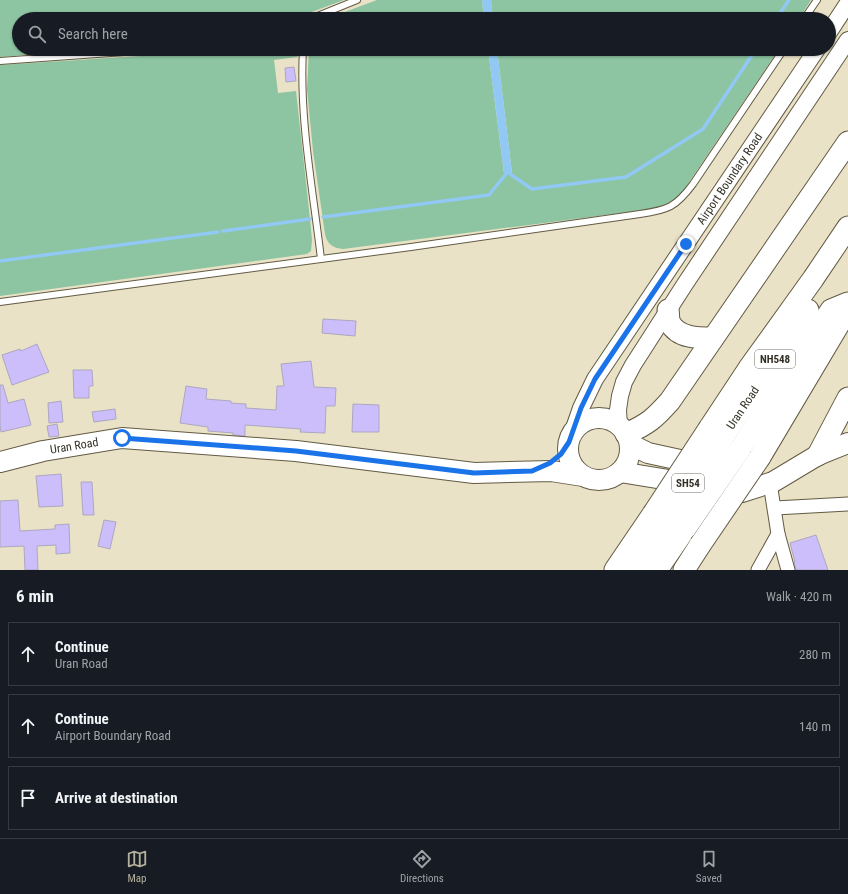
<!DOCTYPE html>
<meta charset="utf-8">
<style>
body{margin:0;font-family:"Roboto Condensed",sans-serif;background:#20242c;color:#f1f3f6}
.stop{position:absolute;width:12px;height:12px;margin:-9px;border:3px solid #1a73e8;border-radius:50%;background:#fff}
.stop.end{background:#1a73e8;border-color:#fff;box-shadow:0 1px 4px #0008}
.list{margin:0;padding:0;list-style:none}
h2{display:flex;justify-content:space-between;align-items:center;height:52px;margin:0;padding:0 16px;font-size:17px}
h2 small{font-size:13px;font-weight:400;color:#9ea1a6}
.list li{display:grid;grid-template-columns:26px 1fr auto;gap:12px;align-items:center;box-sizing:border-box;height:64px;margin:0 8px 8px;padding:0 8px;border:1px solid #363941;border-radius:0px}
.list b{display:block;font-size:15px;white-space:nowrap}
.list p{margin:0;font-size:13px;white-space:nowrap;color:#9ea1a6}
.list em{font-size:13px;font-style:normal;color:#9ea1a6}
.icon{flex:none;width:22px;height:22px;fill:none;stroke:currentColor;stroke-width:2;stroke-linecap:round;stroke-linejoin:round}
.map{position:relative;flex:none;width:848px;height:570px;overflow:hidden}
.search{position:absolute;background:#171b24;box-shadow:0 1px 3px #0004;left:12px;right:12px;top:12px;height:44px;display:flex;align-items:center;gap:10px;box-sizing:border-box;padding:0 14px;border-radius:22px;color:#9ea1a6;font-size:15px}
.sheet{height:268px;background:#171b24}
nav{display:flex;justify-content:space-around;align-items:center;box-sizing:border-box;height:56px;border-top:1px solid #363941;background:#171b24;font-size:11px;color:#9ea1a6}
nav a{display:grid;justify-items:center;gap:2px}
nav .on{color:#b5b19c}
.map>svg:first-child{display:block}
.green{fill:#8dc4a1}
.water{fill:#91c9f4}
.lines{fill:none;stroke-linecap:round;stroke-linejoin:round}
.stream{stroke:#91c9f4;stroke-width:3.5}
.building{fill:#ccbefa;stroke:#aca7c0}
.service-casing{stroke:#625a43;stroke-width:8}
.minor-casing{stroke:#625a43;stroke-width:15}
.tertiary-casing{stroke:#625a43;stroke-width:18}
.primary-casing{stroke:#625a43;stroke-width:22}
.trunk-casing{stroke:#625a43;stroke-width:23}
.service{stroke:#fff;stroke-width:6}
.minor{stroke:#fff;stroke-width:13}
.tertiary{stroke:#fff;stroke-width:16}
.primary{stroke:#fff;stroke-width:20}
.trunk{stroke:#fff;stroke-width:21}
.trunk-bridge-casing{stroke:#625a43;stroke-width:23;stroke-linecap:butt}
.trunk-bridge{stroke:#fff;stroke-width:21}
.route{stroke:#1a73e8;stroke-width:5}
.labels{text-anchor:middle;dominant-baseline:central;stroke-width:3;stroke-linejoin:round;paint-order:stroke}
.shield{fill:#fff;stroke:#706e67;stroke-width:1}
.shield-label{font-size:11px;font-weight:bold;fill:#333026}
.street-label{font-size:12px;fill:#333026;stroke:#fff}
</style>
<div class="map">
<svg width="848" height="570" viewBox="0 0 848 570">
<rect width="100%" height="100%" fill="#eae2c7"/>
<!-- green -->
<g class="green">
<polygon points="0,0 344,0 293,19 19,19 19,49 102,49 0,57"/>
<polygon points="377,0 482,0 484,19 326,19"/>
<polygon points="491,0 811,0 799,19 493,19"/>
<polygon points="217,49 298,49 297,57 274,60 278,93 296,91 310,219 312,240 311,251 307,254 300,255 0,296 0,65 156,55"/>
<path d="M309,49H488L504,173L507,174L512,173L497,49H779L681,194C665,209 643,210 621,213L343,249C333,248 327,244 325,234L313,151L307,89Z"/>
</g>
<!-- water -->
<g class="water">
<polygon points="482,0 491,0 493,19 484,19"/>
<polygon points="488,49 497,49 512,173 507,174 504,173"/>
</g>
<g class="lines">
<!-- stream -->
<g class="stream">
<polyline points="776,19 789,0"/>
<polyline points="509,171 510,174 532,189 626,177 703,129 756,49"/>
<polyline points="323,217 489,195 506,174 507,170"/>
<polyline points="223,231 310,219"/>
<polyline points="0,261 218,232"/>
</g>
</g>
<!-- building -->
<g class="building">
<polygon points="294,67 296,81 286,82 285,68"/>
<polygon points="323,319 356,321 355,336 322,333"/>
<polygon points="37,344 49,372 12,385 2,355 20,349 21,351"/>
<polygon points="311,361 314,387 336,388 335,406 326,406 325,433 300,432 301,429 245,425 245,436 233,435 233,433 208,431 208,427 180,423 186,386 207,389 206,399 231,401 231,403 246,404 246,408 276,410 277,386 284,386 281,364"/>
<polygon points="73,370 92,370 93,386 89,386 89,398 74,398"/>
<polygon points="0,385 3,385 8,403 24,399 31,425 1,432 0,426"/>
<polygon points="61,401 63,422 49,423 48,403"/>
<polygon points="353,404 379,405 379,432 352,432"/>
<polygon points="115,409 116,419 94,422 92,412"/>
<polygon points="57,424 59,436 49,437 47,426"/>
<polygon points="61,474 63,506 39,507 36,476"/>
<polygon points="81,482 92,482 94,515 83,515"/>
<polygon points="18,500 20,531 55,529 55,525 69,524 70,553 56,554 56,545 37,546 38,570 25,570 24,546 0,547 0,501"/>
<polygon points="104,520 116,522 110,549 98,546"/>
<polygon points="816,535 828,570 796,570 794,562 795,562 790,543"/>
</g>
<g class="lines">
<defs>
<g id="service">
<polyline points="310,19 357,0"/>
<polyline points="804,19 817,0"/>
<path d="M303,49C299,118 313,190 321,259"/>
<polyline points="0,61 166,49"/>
<path d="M0,302L411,247L640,214C668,210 676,207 693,184L784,49"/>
</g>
<g id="minor">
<polyline points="775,508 848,504"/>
<polyline points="778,534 788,570"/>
<polyline points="758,570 778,534 770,483"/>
</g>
<g id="tertiary">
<polyline points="829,32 848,3"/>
<polyline points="619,426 618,410 620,396 624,382 633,365 685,284 848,40"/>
<path id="s1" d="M572,434L581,408L595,379L817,49"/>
</g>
<g id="primary">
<circle cx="599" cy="449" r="31"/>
<polyline points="630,444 648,453 703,465"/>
<path id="s2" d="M0,462L43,451L122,438L296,451L474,473L551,471L583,476"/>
<polyline points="620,472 742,492 773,482 818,455 848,443"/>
</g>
<g id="trunk">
<path d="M668,310C669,314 668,320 670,323C678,338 698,338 713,338"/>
<polyline points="710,427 749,368 813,279 848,227"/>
<path d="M626,434C648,424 654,419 670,401L848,142"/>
<path id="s3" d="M724,436L808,310"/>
<polyline points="741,448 831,310 848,303"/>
<polyline points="818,455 848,398"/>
<polyline points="760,457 848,309"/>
<polyline points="615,570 653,514"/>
<polyline points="636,570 667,525"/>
<polyline points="657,570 685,529"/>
<polyline points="684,570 700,545"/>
</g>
</defs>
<!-- service casing -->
<use href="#service" class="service-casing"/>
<!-- minor casing -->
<use href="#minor" class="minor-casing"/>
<!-- tertiary casing -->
<use href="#tertiary" class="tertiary-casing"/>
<!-- primary casing -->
<use href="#primary" class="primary-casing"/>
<!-- trunk casing -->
<use href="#trunk" class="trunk-casing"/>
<!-- service -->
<use href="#service" class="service"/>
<!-- minor -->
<use href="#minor" class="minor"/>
<!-- tertiary -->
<use href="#tertiary" class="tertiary"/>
<!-- primary -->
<use href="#primary" class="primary"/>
<!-- trunk -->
<use href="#trunk" class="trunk"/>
<defs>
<g id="trunk-bridge">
<polyline points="653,514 710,427"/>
<polyline points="667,525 724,436"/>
<polyline points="685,529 741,448"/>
<polyline points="700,545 760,457"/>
</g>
</defs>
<!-- trunk-bridge casing -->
<use href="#trunk-bridge" class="trunk-bridge-casing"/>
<!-- trunk-bridge -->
<use href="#trunk-bridge" class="trunk-bridge"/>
</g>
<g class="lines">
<!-- route -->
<polyline class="route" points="122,438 296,451 474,473 532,471 550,463 561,454 569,442 581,408 595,379 686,244"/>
</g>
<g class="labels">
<!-- shield labels -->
<g class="shield">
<rect x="755" y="350" width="40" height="18" rx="3"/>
<rect x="672" y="474" width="32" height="18" rx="3"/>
</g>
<g class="shield-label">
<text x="775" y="359">NH548</text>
<text x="688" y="483">SH54</text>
</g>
<!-- street labels -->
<g class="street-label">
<text stroke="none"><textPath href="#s1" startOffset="301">Airport Boundary Road</textPath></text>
<text stroke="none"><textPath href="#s3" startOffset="34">Uran Road</textPath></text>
<text stroke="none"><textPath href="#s2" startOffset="76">Uran Road</textPath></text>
</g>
</g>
</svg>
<div class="stop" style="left:122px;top:438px"></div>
<div class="stop end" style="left:686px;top:244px"></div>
<div class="search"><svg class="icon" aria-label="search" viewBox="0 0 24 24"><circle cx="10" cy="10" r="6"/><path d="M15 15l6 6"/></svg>Search here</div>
</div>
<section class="sheet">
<h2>6 min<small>Walk · 420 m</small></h2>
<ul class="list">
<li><svg class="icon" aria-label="ahead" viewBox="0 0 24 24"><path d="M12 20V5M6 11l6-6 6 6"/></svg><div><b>Continue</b><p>Uran Road</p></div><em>280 m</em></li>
<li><svg class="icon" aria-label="ahead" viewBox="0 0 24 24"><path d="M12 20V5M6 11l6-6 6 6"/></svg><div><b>Continue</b><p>Airport Boundary Road</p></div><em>140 m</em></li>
<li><svg class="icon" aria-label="arrive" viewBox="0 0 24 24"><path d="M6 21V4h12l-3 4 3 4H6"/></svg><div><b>Arrive at destination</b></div></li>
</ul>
</section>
<nav>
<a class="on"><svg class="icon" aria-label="map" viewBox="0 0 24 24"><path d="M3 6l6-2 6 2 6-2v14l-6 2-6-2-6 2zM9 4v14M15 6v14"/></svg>Map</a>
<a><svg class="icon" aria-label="directions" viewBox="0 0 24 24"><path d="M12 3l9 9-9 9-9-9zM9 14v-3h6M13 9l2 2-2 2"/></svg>Directions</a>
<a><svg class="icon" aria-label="saved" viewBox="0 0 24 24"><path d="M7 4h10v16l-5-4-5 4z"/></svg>Saved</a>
</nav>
